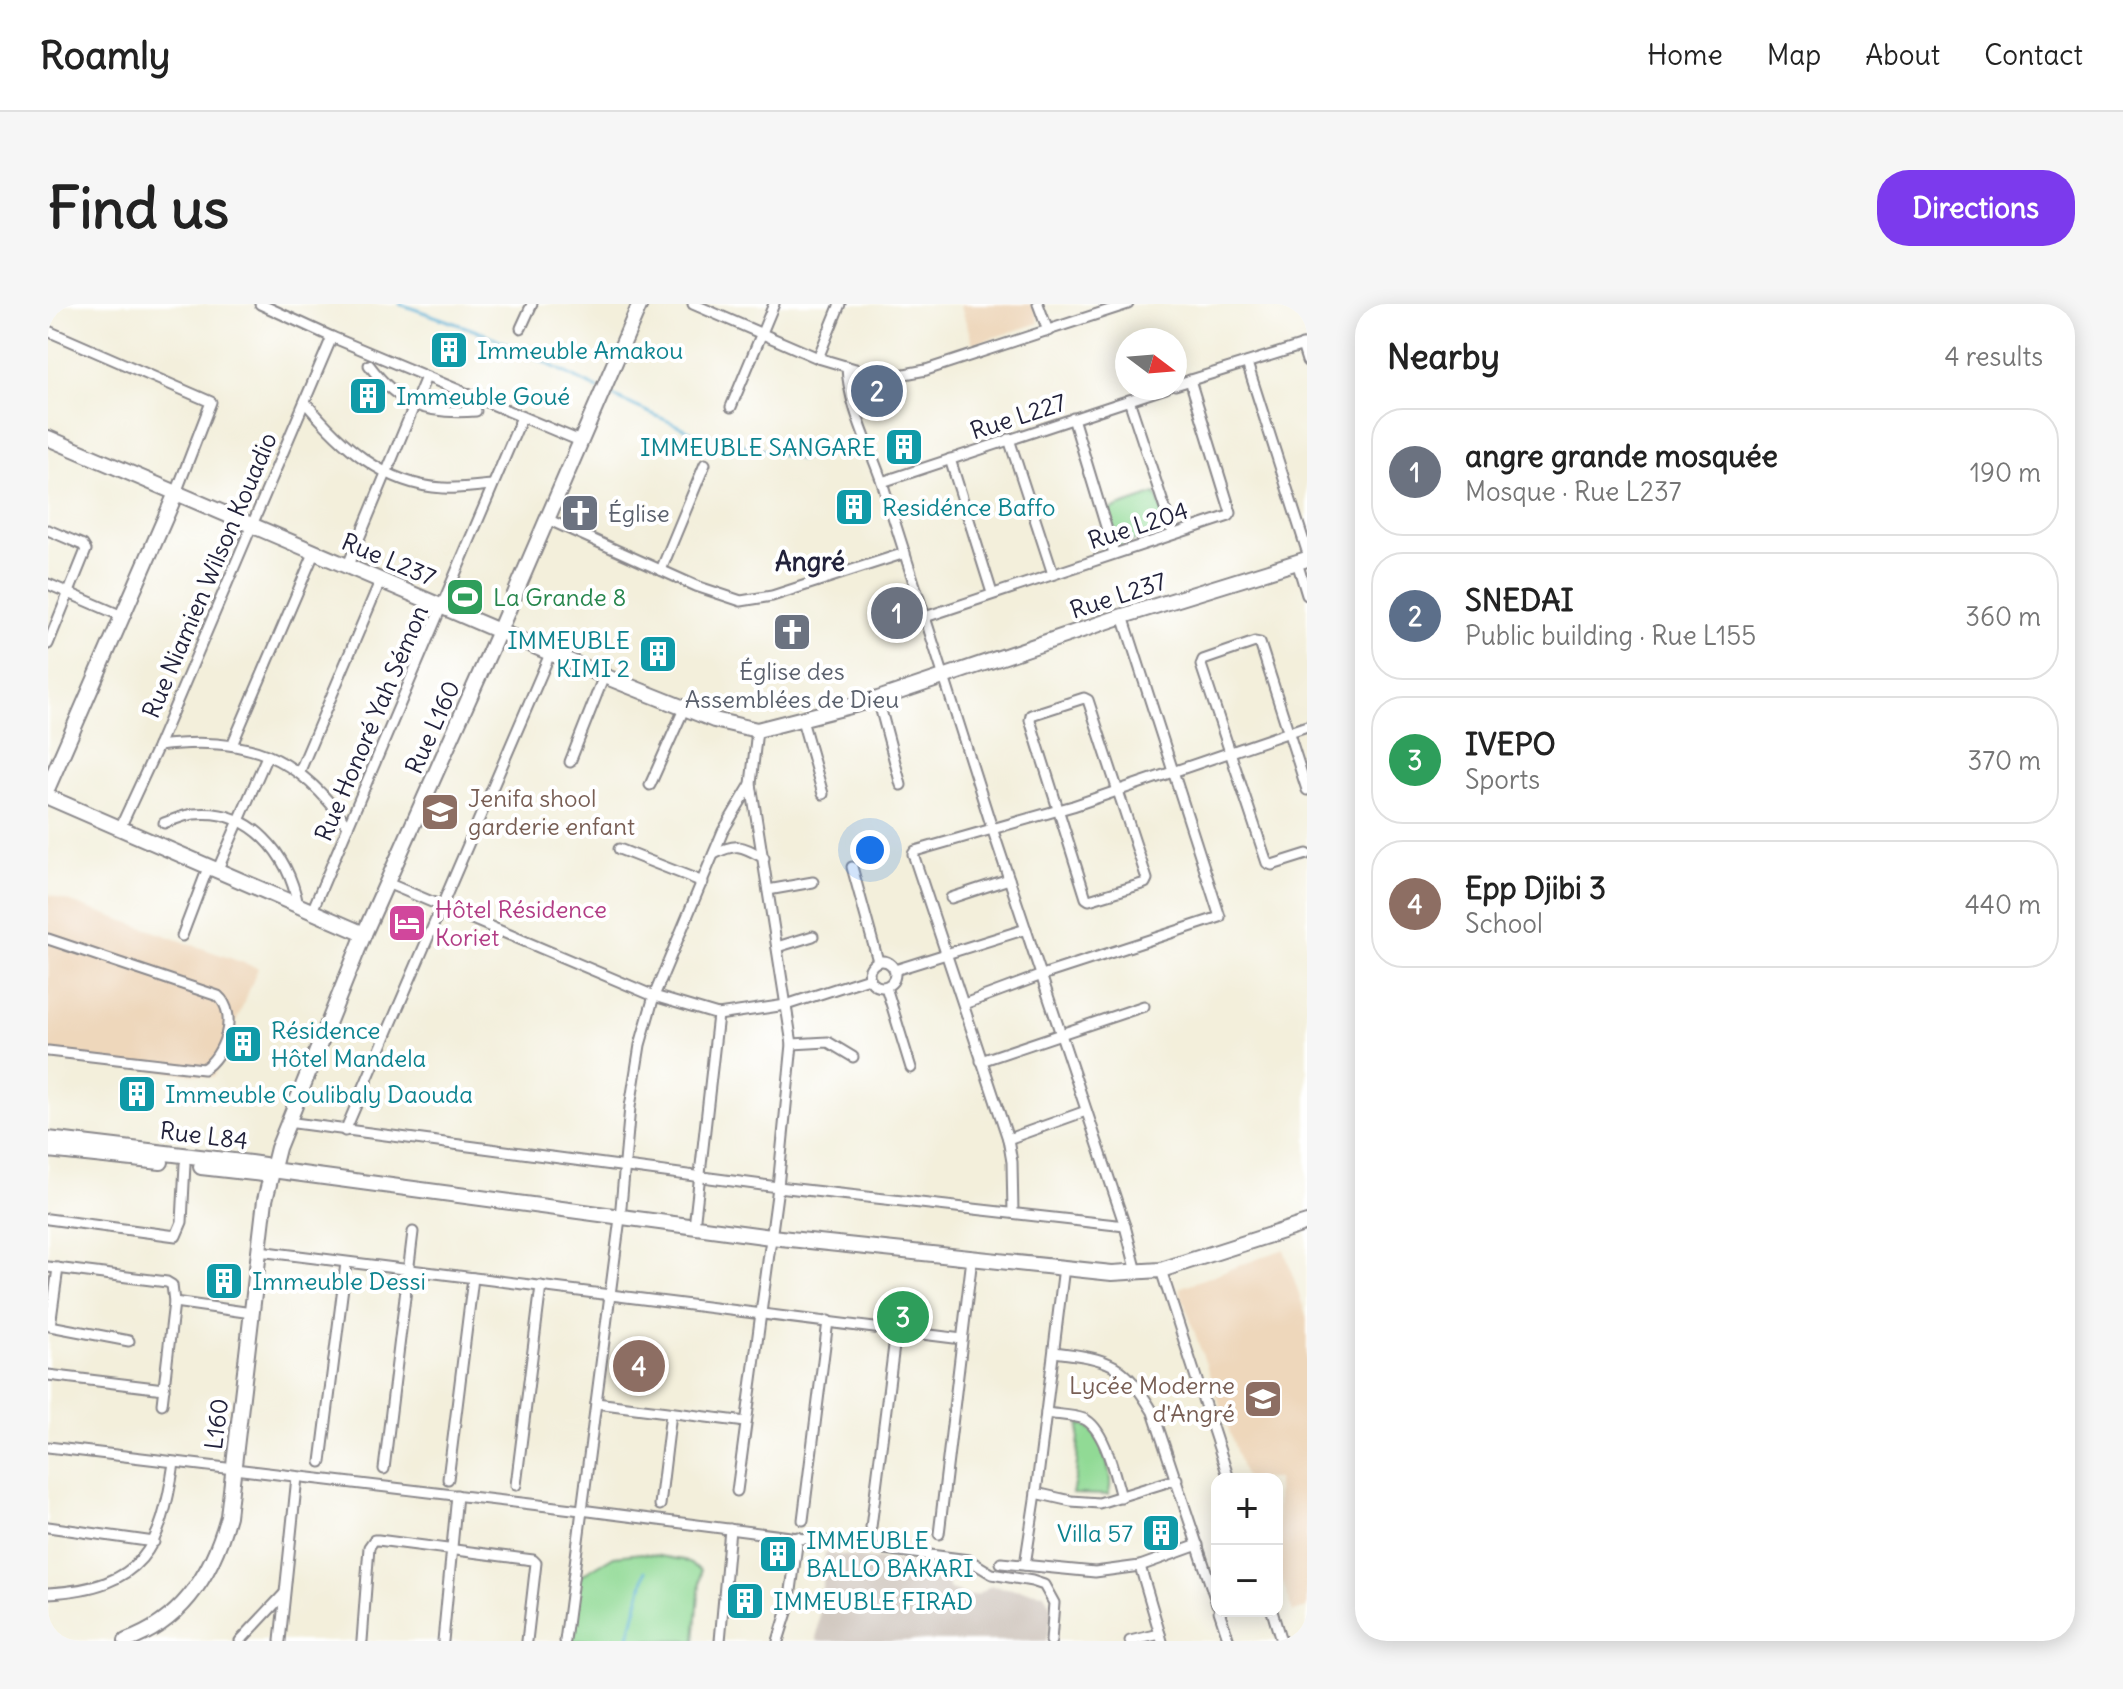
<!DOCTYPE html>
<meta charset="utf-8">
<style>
body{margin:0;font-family:Delius,sans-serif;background:#f6f6f6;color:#222}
.controls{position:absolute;right:24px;bottom:24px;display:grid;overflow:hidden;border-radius:16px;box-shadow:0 4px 20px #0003}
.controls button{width:72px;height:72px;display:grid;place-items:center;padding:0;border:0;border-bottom:2px solid #e0e0e0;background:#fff;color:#222;font:40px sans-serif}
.compass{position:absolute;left:1067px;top:24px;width:72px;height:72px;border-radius:50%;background:#fff;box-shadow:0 4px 20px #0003;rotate:106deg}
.you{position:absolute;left:822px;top:546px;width:28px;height:28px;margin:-20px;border:6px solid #fff;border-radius:50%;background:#1a73e8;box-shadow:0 0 0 12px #1a73e833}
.badge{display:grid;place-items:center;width:52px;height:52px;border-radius:50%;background:#7c3aed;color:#fff;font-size:26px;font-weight:700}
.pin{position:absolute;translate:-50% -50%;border:4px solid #fff;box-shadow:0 2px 8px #0006}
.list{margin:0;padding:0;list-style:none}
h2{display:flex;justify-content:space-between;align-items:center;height:104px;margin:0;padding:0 32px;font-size:34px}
h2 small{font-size:26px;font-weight:400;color:#767676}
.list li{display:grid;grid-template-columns:52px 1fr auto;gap:24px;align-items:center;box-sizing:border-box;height:128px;margin:0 16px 16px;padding:0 16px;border:2px solid #e0e0e0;border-radius:32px}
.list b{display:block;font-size:30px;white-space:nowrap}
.list p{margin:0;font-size:26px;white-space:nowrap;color:#767676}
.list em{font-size:26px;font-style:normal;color:#767676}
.map{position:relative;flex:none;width:1259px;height:1337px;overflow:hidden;border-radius:32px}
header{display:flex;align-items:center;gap:48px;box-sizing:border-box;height:112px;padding:0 40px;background:#fff;border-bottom:2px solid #e0e0e0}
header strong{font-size:38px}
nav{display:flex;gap:44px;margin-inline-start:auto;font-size:28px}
.intro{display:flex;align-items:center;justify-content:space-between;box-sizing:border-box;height:192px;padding:0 48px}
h1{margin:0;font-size:56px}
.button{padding:20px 36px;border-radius:32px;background:#7c3aed;color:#fff;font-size:28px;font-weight:700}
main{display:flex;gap:48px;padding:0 48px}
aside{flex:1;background:#fff;border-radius:32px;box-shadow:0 4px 20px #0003}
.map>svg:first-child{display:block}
.built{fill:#eed7bb}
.industrial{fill:#ccc2b9}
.green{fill:#91da95;stroke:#5a7e68;stroke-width:2}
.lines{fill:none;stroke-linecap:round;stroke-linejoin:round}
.stream{stroke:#56aed3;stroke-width:3}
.street-casing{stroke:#8a888b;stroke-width:13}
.secondary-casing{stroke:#8a888b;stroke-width:18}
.street{stroke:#fff;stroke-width:9}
.secondary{stroke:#fff;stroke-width:14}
.labels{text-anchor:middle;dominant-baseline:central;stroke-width:8;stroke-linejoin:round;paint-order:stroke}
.culture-label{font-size:24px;fill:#0d838f;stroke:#fff;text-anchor:start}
.street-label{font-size:24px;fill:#22223b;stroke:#fff}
.worship-label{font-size:24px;fill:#5b616d;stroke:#fff;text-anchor:start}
.leisure-label{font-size:24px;fill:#27864d;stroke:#fff;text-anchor:start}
.education-label{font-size:24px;fill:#785e54;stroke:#fff;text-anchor:start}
.hotel-label{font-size:24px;fill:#b23c85;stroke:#fff;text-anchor:start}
.neighbourhood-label{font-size:26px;font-weight:bold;fill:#22223b;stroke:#fff}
</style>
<header>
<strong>Roamly</strong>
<nav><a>Home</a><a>Map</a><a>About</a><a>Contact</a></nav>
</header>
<div class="intro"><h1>Find us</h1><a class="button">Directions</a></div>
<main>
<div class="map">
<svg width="1259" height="1337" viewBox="0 0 1259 1337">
<rect width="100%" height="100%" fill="#fff"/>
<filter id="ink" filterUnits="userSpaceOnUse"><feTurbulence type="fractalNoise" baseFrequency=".0125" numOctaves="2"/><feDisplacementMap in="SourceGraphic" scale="16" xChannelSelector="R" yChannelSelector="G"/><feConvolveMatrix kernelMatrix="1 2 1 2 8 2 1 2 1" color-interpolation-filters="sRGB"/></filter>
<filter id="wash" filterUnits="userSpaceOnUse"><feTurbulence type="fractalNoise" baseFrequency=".006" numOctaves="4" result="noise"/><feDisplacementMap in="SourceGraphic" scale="32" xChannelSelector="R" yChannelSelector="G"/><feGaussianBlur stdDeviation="1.8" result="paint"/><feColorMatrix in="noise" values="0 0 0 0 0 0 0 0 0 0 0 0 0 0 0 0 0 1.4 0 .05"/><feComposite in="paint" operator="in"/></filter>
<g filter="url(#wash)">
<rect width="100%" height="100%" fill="#f3efdb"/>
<!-- built -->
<g class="built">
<polygon points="912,0 985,0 991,19 925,40"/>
<polygon points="0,590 210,664 166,773 0,754"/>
<polygon points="1236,945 1259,1014 1259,1304 1245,1308 1229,1262 1229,1175 1198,1175 1131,984"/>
</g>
<!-- industrial -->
<polygon class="industrial" points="777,1249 892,1263 902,1285 920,1292 929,1291 943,1282 996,1289 1005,1307 998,1337 769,1337"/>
<!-- green -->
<g class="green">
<polygon points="1108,190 1120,225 1070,242 1058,207"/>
<path d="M1032,1119C1036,1121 1040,1123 1043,1126C1055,1137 1067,1177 1060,1191L1024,1190L1028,1171Z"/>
<polygon points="594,1249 635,1256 653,1266 647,1337 521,1337 527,1275 566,1252"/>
</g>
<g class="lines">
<!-- stream -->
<g class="stream">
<polyline points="352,0 443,32 550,85"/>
<polyline points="560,90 644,128 752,155 816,143"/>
<polyline points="580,1337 598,1267"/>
</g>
</g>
</g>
<g filter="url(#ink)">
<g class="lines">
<defs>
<g id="street">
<polyline points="212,0 284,33 532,137"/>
<polyline points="645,0 770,54 821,69 846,72 878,66 1080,0"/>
<polyline points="990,0 1000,27"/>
<polyline points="473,24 484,0"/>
<polyline points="0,27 163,98 128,189"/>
<polyline points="1254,41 1259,57"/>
<polyline points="770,54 792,0"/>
<polyline points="1199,59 1259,247"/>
<path d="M321,61C351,101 378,111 428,107"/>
<path d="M799,63C800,99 822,144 834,178L944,524L1077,922L1089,968"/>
<polyline points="1127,81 1259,40"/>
<polyline points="1081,96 1125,229"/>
<path d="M257,98C292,140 336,181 395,184C411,185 428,182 444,181"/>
<polyline points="683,103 726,0"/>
<polyline points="1025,114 1066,249"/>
<polyline points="961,135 1005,270"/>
<polyline points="902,155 944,289"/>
<polyline points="834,178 1118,84"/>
<polyline points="499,215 648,282 693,297 724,292 857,249"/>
<polyline points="0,226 35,241 38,246 0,340"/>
<polyline points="1249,258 1259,291"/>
<polyline points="300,261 378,73"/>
<polyline points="613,266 657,160"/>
<polyline points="0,280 74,312"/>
<polyline points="877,313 1181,212 1183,209 1142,76"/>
<polygon points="1036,394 1040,396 1099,575 1097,579 1041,596 1038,594 982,416 983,411"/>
<polyline points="830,395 853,481"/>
<polyline points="754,416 775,490"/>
<polyline points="184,441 267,247"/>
<path d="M110,442C196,431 251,450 300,523"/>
<polyline points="522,458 556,372"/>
<polyline points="251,469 333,275"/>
<polyline points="602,481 636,405"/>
<polyline points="1259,486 1212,339 1207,338 1155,356 1153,361 1219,559 1224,561 1259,550"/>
<path d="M116,519C125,516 136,511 146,510C204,504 240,550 250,601"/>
<polyline points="72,524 110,442 284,33"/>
<polyline points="571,545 655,578"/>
<path d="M666,550C689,538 694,542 716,554"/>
<polyline points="804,563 830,657"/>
<polyline points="170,565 219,452"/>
<polyline points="339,579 606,692 670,711 738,701 821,674"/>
<polyline points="720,586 765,578"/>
<polyline points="903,594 961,575"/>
<polyline points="264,607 474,113"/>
<polyline points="134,632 161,561"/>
<path d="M0,635L170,692C191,710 176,753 155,765L0,747"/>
<polyline points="729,643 765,632"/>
<circle cx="834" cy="670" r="13"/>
<polyline points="847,666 978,625"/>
<polyline points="838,683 863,764"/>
<polyline points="916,700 994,671 1172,613 1075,312"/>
<polyline points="744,740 780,738 805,753"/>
<polyline points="933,757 1096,702"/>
<polyline points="239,818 730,883 1077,922"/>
<polyline points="297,827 502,350"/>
<polyline points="960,835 1038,807"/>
<polyline points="965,909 964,858 960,835 865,550 867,547 1025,502 1259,422"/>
<polyline points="0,915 128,932 134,918 137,860"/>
<polyline points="646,923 670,711"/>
<polyline points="211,947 914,1035"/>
<polyline points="0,963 119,978 124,981 126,998 204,1009"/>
<polyline points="10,964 2,1022 81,1037"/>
<polyline points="1113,966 1181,1175"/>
<path d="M1006,1048C1063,1055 1075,1058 1105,1108L1169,1300"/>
<polyline points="0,1071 116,1085"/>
<polyline points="548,1099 698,1118"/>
<polyline points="114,1100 126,998"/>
<path d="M998,1109C1010,1111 1025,1111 1036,1115C1057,1124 1067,1173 1073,1193"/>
<polyline points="0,1143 533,1206 921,1256 944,1270 984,1277 996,1281 1006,1299 1003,1337"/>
<polyline points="273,1158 298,959"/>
<polyline points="336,1165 365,928"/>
<polyline points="400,1175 425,974"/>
<polyline points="468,1181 493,982"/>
<polyline points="689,1187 730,883 744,740 703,480 709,426"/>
<polyline points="988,1189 1023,1197 1051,1199 1129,1175"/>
<polyline points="612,1201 623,1109"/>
<polyline points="755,1216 780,1017"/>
<polyline points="0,1223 106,1238"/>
<polyline points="823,1223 848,1026"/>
<polyline points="891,1230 924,954"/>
<polyline points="953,1259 1047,1268 1092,1262 1150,1241"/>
<polyline points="977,1261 988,1189 1016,963"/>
<polyline points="1092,1262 1114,1337"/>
<path d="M0,1289C95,1284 113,1245 126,1159"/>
<polyline points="1171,1307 1181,1337"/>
<polyline points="1224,1307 1233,1337"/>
<polyline points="192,1337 236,1290"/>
<polyline points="232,1337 249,1173"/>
<polyline points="314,1337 321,1243 326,1236 330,1236 485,1256 488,1259 479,1337"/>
<polyline points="395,1337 409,1191"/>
<polyline points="517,1337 572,914 582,803 592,741 606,692 675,527 703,480"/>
<polyline points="672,1337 682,1225"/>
<polyline points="730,1337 741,1302 750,1233"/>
<polyline points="1082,1337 1112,1330"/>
</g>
<g id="secondary">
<polyline points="0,134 556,372 666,416 709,426 830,395 1075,312 1259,255"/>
<polyline points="0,483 128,189"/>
<polyline points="0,493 316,630"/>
<polyline points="0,835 202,859 216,861 224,866 723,933 1064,969 1113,966 1259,919"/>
<polyline points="0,846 113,858"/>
<polyline points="153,863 215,870 223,866"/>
<path d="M78,1337C135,1317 165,1268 180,1212L217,896L230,844L316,630L451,327L592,0"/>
</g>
</defs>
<!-- street casing -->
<use href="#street" class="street-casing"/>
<!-- secondary casing -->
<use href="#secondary" class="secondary-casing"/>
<!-- street -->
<use href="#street" class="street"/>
<!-- secondary -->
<use href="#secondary" class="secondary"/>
</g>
</g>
<!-- icons -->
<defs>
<symbol id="building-square" viewBox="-11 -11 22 22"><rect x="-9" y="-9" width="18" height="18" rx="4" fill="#0f9aa8" stroke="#fff"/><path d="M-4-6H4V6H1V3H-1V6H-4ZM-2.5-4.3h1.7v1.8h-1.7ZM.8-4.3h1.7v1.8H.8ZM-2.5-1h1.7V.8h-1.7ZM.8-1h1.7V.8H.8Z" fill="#fff"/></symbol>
<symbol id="church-square" viewBox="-11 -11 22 22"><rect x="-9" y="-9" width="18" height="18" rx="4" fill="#6b7280" stroke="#fff"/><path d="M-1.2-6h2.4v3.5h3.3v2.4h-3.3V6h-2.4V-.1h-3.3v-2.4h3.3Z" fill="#fff"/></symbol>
<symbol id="stadium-square" viewBox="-11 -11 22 22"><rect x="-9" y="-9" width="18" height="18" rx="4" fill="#2e9e5b" stroke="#fff"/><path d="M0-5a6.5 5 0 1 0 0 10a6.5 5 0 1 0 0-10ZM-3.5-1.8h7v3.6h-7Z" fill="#fff"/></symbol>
<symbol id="school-square" viewBox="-11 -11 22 22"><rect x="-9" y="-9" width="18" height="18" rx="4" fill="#8d6e63" stroke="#fff"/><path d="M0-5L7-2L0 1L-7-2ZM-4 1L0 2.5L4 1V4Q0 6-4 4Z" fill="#fff"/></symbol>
<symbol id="hotel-square" viewBox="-11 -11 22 22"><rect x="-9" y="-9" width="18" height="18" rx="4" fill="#d1479c" stroke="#fff"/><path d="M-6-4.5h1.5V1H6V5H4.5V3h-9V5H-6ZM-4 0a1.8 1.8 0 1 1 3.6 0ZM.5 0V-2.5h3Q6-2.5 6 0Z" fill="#fff"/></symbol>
<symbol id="university-square" viewBox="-11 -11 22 22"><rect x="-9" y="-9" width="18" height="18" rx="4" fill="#8d6e63" stroke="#fff"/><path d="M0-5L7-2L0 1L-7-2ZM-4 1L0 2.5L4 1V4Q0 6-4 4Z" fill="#fff"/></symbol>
</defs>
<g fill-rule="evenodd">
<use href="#building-square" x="379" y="24" width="44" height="44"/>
<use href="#building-square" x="298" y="70" width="44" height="44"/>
<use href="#building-square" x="834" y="121" width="44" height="44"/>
<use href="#building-square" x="784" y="181" width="44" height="44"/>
<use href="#church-square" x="510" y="187" width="44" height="44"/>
<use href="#stadium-square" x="395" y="271" width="44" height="44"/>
<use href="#church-square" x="722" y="306" width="44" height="44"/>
<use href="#building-square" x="588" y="328" width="44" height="44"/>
<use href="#school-square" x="370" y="486" width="44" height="44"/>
<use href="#hotel-square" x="337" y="597" width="44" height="44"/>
<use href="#building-square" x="173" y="718" width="44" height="44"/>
<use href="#building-square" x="67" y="768" width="44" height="44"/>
<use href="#building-square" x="154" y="955" width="44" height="44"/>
<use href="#university-square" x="1193" y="1073" width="44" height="44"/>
<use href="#building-square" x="1091" y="1207" width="44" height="44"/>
<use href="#building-square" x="708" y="1228" width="44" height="44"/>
<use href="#building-square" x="675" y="1275" width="44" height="44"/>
</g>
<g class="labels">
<!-- culture labels -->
<g class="culture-label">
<text x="429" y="46">Immeuble Amakou</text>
<text x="348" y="92">Immeuble Goué</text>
<text x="828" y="143" text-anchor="end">IMMEUBLE SANGARE</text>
<text x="834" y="203">Residénce Baffo</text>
<text x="582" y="336" text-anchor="end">IMMEUBLE<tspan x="582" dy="28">KIMI 2</tspan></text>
<text x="223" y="726">Résidence<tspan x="223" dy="28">Hôtel Mandela</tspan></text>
<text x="117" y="790">Immeuble Coulibaly Daouda</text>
<text x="204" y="977">Immeuble Dessi</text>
<text x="1085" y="1229" text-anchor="end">Villa 57</text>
<text x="758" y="1236">IMMEUBLE<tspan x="758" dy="28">BALLO BAKARI</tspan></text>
<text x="725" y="1297">IMMEUBLE FIRAD</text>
</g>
<!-- street labels -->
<g class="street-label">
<text transform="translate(970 112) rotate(-18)">Rue L227</text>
<text transform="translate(1090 221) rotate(-18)">Rue L204</text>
<text transform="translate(341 255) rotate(23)">Rue L237</text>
<text transform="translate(161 271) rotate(-67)">Rue Niamien Wilson Kouadio</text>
<text transform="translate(1070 291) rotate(-18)">Rue L237</text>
<text transform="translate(323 419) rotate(-67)">Rue Honoré Yah Sémon</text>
<text transform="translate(384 423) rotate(-66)">Rue L160</text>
<text transform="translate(156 831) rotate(7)">Rue L84</text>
<text transform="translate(168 1120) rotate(-83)">L160</text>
</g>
<!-- worship labels -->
<g class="worship-label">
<text x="560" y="209">Église</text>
<text x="744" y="367" text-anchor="middle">Église des<tspan x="744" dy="28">Assemblées de Dieu</tspan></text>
</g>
<!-- leisure labels -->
<g class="leisure-label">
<text x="445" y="293">La Grande 8</text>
</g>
<!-- education labels -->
<g class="education-label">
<text x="420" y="494">Jenifa shool<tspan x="420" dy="28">garderie enfant</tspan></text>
<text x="1187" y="1081" text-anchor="end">Lycée Moderne<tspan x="1187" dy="28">d'Angré</tspan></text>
</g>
<!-- hotel labels -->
<g class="hotel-label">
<text x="387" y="605">Hôtel Résidence<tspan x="387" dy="28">Koriet</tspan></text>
</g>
<!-- neighbourhood labels -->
<g class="neighbourhood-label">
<text x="762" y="257">Angré</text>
</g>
</g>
</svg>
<div class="controls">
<button>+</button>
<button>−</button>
</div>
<svg class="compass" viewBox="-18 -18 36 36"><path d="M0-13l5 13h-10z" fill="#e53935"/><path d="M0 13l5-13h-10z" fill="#767676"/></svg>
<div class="you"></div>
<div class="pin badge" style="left:849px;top:309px;background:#6b7280">1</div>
<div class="pin badge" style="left:829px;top:87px;background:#5c6f8a">2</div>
<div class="pin badge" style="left:855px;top:1013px;background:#2e9e5b">3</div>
<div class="pin badge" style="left:591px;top:1062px;background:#8d6e63">4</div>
</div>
<aside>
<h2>Nearby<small>4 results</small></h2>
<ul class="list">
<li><span class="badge" style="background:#6b7280">1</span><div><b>angre grande mosquée</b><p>Mosque · Rue L237</p></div><em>190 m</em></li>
<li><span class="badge" style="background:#5c6f8a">2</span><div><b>SNEDAI</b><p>Public building · Rue L155</p></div><em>360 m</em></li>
<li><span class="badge" style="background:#2e9e5b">3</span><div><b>IVEPO</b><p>Sports</p></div><em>370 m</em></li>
<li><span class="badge" style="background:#8d6e63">4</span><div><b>Epp Djibi 3</b><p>School</p></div><em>440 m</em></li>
</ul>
</aside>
</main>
